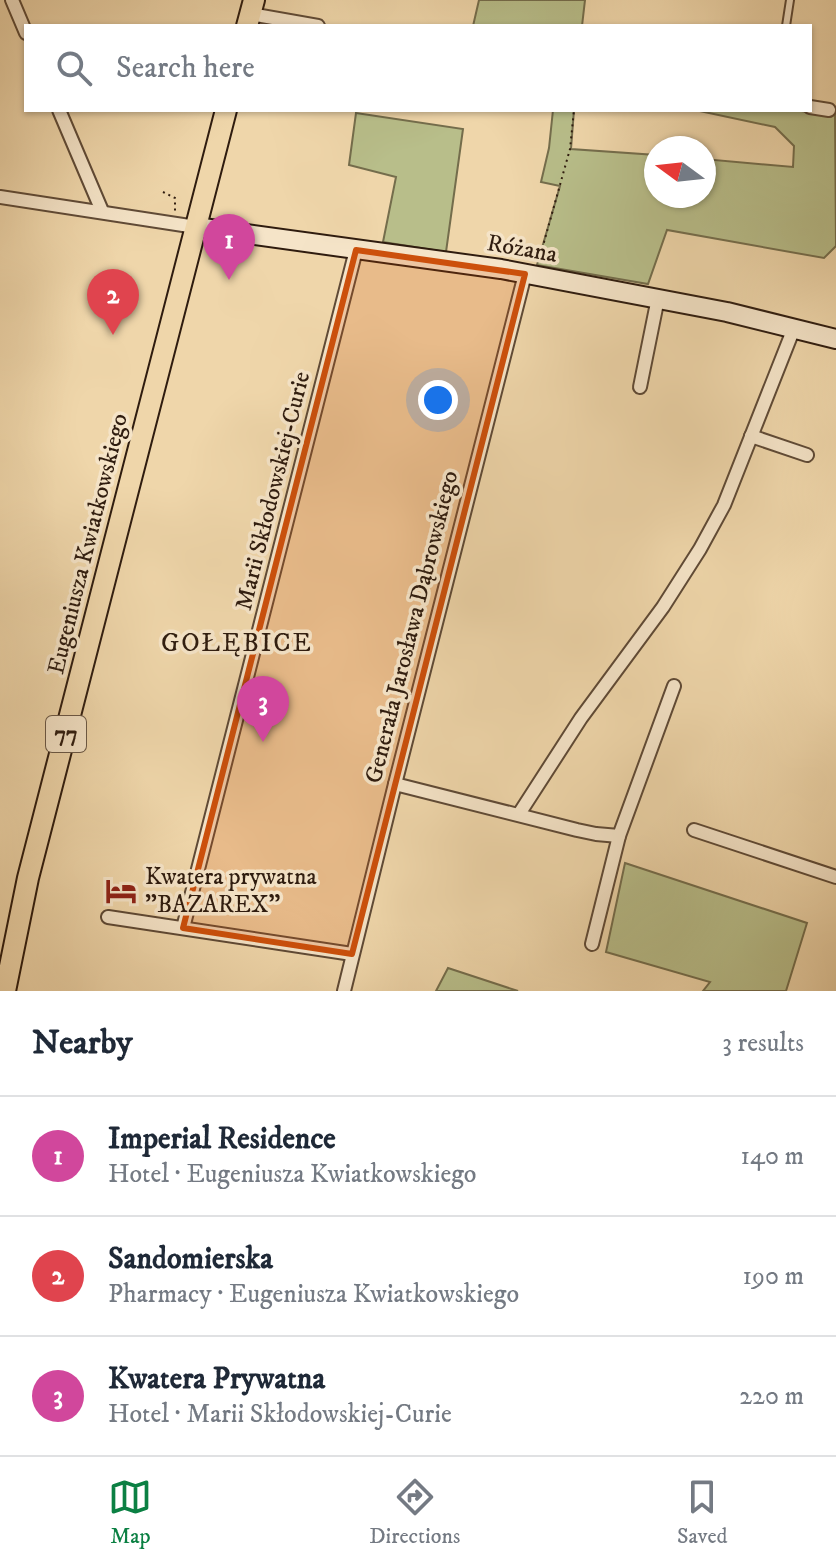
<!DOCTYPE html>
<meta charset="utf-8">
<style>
body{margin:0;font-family:"IM FELL DW Pica",serif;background:#f2f2f3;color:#1f2937}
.compass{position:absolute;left:644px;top:136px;width:72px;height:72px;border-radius:50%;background:#fff;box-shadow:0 2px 6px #0004;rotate:285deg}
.you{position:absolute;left:438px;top:400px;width:28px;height:28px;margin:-20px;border:6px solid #fff;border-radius:50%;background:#1a73e8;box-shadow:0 0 0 12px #1a73e833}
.badge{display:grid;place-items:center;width:52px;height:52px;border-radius:50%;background:#0b8043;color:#fff;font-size:26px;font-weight:700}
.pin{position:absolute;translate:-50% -66px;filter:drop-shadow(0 2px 4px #0008)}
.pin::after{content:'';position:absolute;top:42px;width:28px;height:24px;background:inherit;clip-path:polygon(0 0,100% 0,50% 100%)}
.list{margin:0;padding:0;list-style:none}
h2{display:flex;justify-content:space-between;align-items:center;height:104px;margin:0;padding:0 32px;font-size:34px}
h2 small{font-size:26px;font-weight:400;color:#747a83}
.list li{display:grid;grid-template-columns:52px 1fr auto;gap:24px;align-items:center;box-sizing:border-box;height:120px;padding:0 32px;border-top:2px solid #e0e1e3}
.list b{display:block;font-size:30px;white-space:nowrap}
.list p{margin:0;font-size:26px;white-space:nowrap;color:#747a83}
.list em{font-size:26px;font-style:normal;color:#747a83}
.icon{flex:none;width:44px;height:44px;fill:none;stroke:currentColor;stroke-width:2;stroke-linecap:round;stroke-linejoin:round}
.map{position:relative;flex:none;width:836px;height:991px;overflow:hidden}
.search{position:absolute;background:#fff;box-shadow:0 2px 6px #0004;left:24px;right:24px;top:24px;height:88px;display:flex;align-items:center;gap:20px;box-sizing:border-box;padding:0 28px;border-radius:0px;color:#747a83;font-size:30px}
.sheet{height:464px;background:#fff}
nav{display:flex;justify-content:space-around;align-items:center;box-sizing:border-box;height:112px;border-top:2px solid #e0e1e3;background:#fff;font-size:22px;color:#747a83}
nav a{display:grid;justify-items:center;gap:4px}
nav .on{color:#0b8043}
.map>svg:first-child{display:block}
.green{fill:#b8be8a;stroke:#746d4c;stroke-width:2}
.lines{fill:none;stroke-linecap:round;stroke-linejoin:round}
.lane-casing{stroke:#5f4a36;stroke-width:10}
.street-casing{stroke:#5f4a36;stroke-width:16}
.secondary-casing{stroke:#2f1c0f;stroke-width:22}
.primary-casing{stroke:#2f1c0f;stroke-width:24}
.path{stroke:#2f1c0f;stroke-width:2;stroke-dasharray:2 4;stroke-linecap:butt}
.lane{stroke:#f5e4c8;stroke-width:6}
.street{stroke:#f5e4c8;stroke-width:12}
.secondary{stroke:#f5e4c8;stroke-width:18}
.primary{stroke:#efd6aa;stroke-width:20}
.marked{fill:#cc500c;fill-opacity:0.2;stroke:#cc500c;stroke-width:6;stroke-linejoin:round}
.labels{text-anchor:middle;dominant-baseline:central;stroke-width:7;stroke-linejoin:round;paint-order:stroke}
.shield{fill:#f5e4c8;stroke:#6a5846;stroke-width:2}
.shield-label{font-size:22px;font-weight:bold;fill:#2f1c0f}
.street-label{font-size:24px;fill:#2f1c0f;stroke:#f5e4c8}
.poi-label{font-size:24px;fill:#2f1c0f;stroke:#f5e4c8;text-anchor:start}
.neighbourhood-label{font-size:26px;letter-spacing:2px;fill:#2f1c0f;stroke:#f5e4c8}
</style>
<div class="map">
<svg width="836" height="991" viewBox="0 0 836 991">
<rect width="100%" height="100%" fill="#efd6aa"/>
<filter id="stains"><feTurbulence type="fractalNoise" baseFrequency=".0025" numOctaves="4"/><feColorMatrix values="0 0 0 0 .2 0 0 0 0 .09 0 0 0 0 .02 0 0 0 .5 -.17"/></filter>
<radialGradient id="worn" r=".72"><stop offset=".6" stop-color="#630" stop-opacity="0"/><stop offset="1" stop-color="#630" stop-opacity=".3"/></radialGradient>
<!-- green -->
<g class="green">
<polygon points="479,0 585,0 582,26 473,26"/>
<polygon points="835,109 836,246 824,258 667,230 648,284 537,265 560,186 541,182 549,148 553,110 574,110 571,149 656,155 656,196 704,196 704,159 793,167 794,146 775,127 695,110 795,110 832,116"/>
<polygon points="356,113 463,129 446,252 383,242 396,177 349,165"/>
<polygon points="625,863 807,923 786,991 703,991 710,982 606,952"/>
<polygon points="448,968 518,991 436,991"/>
</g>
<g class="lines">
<defs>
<polyline id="lane" points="786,26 790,0"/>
<g id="street">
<polyline points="12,0 26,33"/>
<polyline points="250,14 318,26"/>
<polyline points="810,107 829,110"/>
<polyline points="59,110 102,211"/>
<polyline points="0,197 196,227"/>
<polyline points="640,387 658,298"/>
<polyline points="751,436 807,455"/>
<polyline points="395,784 577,830 596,834 619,836"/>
<polyline points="519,814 581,718 663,607 700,549 724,505 794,328"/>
<polyline points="694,830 836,877"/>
<polyline points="108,917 352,954"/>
<polyline points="183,928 356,250"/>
<polyline points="592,944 619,836 674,686"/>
<polyline points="344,991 395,784 525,274"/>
</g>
<polyline id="secondary" points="196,227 501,269 727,312 836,339"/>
<g id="primary">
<polyline points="247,26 254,0"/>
<polyline points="5,991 28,878 226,110"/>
</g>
</defs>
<!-- lane casing -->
<use href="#lane" class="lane-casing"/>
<!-- street casing -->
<use href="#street" class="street-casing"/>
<!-- secondary casing -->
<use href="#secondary" class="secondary-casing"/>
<!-- primary casing -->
<use href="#primary" class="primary-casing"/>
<!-- path -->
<g class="path">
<polyline points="163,192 175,198 175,212"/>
<polyline points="539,260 570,149 574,110"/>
</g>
<!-- lane -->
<use href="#lane" class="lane"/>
<!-- street -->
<use href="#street" class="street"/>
<!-- secondary -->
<use href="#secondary" class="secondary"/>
<!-- primary -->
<use href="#primary" class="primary"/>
</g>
<!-- marked area -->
<path class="marked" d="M356,250L525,274L352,954L183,928Z"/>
<!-- icons -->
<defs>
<symbol id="hotel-bare" viewBox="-9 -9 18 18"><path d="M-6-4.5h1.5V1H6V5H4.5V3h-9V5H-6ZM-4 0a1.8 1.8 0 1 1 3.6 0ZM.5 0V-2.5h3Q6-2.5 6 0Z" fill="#8f2418" stroke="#f5e4c8" stroke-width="2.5" paint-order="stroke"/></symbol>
</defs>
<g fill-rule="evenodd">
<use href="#hotel-bare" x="99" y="869" width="44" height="44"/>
</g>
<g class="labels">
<!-- shield labels -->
<rect class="shield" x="46" y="716" width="40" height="36" rx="6"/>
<g class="shield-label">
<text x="66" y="734">77</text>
</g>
<!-- street labels -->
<g class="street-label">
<text transform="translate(522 249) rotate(10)">Różana</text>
<text transform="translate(273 491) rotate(-76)">Marii Skłodowskiej-Curie</text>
<text transform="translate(88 544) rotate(-76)">Eugeniusza Kwiatkowskiego</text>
<text transform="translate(412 627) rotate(-76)">Generała Jarosława Dąbrowskiego</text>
</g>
<!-- poi labels -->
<g class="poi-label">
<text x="145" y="877">Kwatera prywatna<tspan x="145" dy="28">"BAZAREX"</tspan></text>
</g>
<!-- neighbourhood labels -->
<g class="neighbourhood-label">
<text x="237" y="643">GOŁĘBICE</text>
</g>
</g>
<rect width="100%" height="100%" filter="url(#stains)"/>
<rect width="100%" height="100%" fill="url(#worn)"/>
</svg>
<svg class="compass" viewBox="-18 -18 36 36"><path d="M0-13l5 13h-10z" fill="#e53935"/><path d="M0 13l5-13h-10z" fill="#747a83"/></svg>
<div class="you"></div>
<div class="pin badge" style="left:229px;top:280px;background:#d1479c">1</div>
<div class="pin badge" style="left:113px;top:335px;background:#e0444e">2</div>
<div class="pin badge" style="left:263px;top:742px;background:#d1479c">3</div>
<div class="search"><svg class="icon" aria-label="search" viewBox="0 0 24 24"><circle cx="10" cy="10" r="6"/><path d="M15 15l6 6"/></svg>Search here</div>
</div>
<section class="sheet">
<h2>Nearby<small>3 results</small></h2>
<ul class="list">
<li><span class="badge" style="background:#d1479c">1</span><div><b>Imperial Residence</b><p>Hotel · Eugeniusza Kwiatkowskiego</p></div><em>140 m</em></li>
<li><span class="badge" style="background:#e0444e">2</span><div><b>Sandomierska</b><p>Pharmacy · Eugeniusza Kwiatkowskiego</p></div><em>190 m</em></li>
<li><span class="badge" style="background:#d1479c">3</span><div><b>Kwatera Prywatna</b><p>Hotel · Marii Skłodowskiej-Curie</p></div><em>220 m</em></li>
</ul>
</section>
<nav>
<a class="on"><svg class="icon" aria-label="map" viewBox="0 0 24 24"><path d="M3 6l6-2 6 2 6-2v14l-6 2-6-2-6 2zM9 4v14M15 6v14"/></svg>Map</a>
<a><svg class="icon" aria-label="directions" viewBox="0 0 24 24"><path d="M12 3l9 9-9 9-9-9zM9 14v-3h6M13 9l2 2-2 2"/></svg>Directions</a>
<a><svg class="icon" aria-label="saved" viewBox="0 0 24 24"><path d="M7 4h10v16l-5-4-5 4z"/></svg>Saved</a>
</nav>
